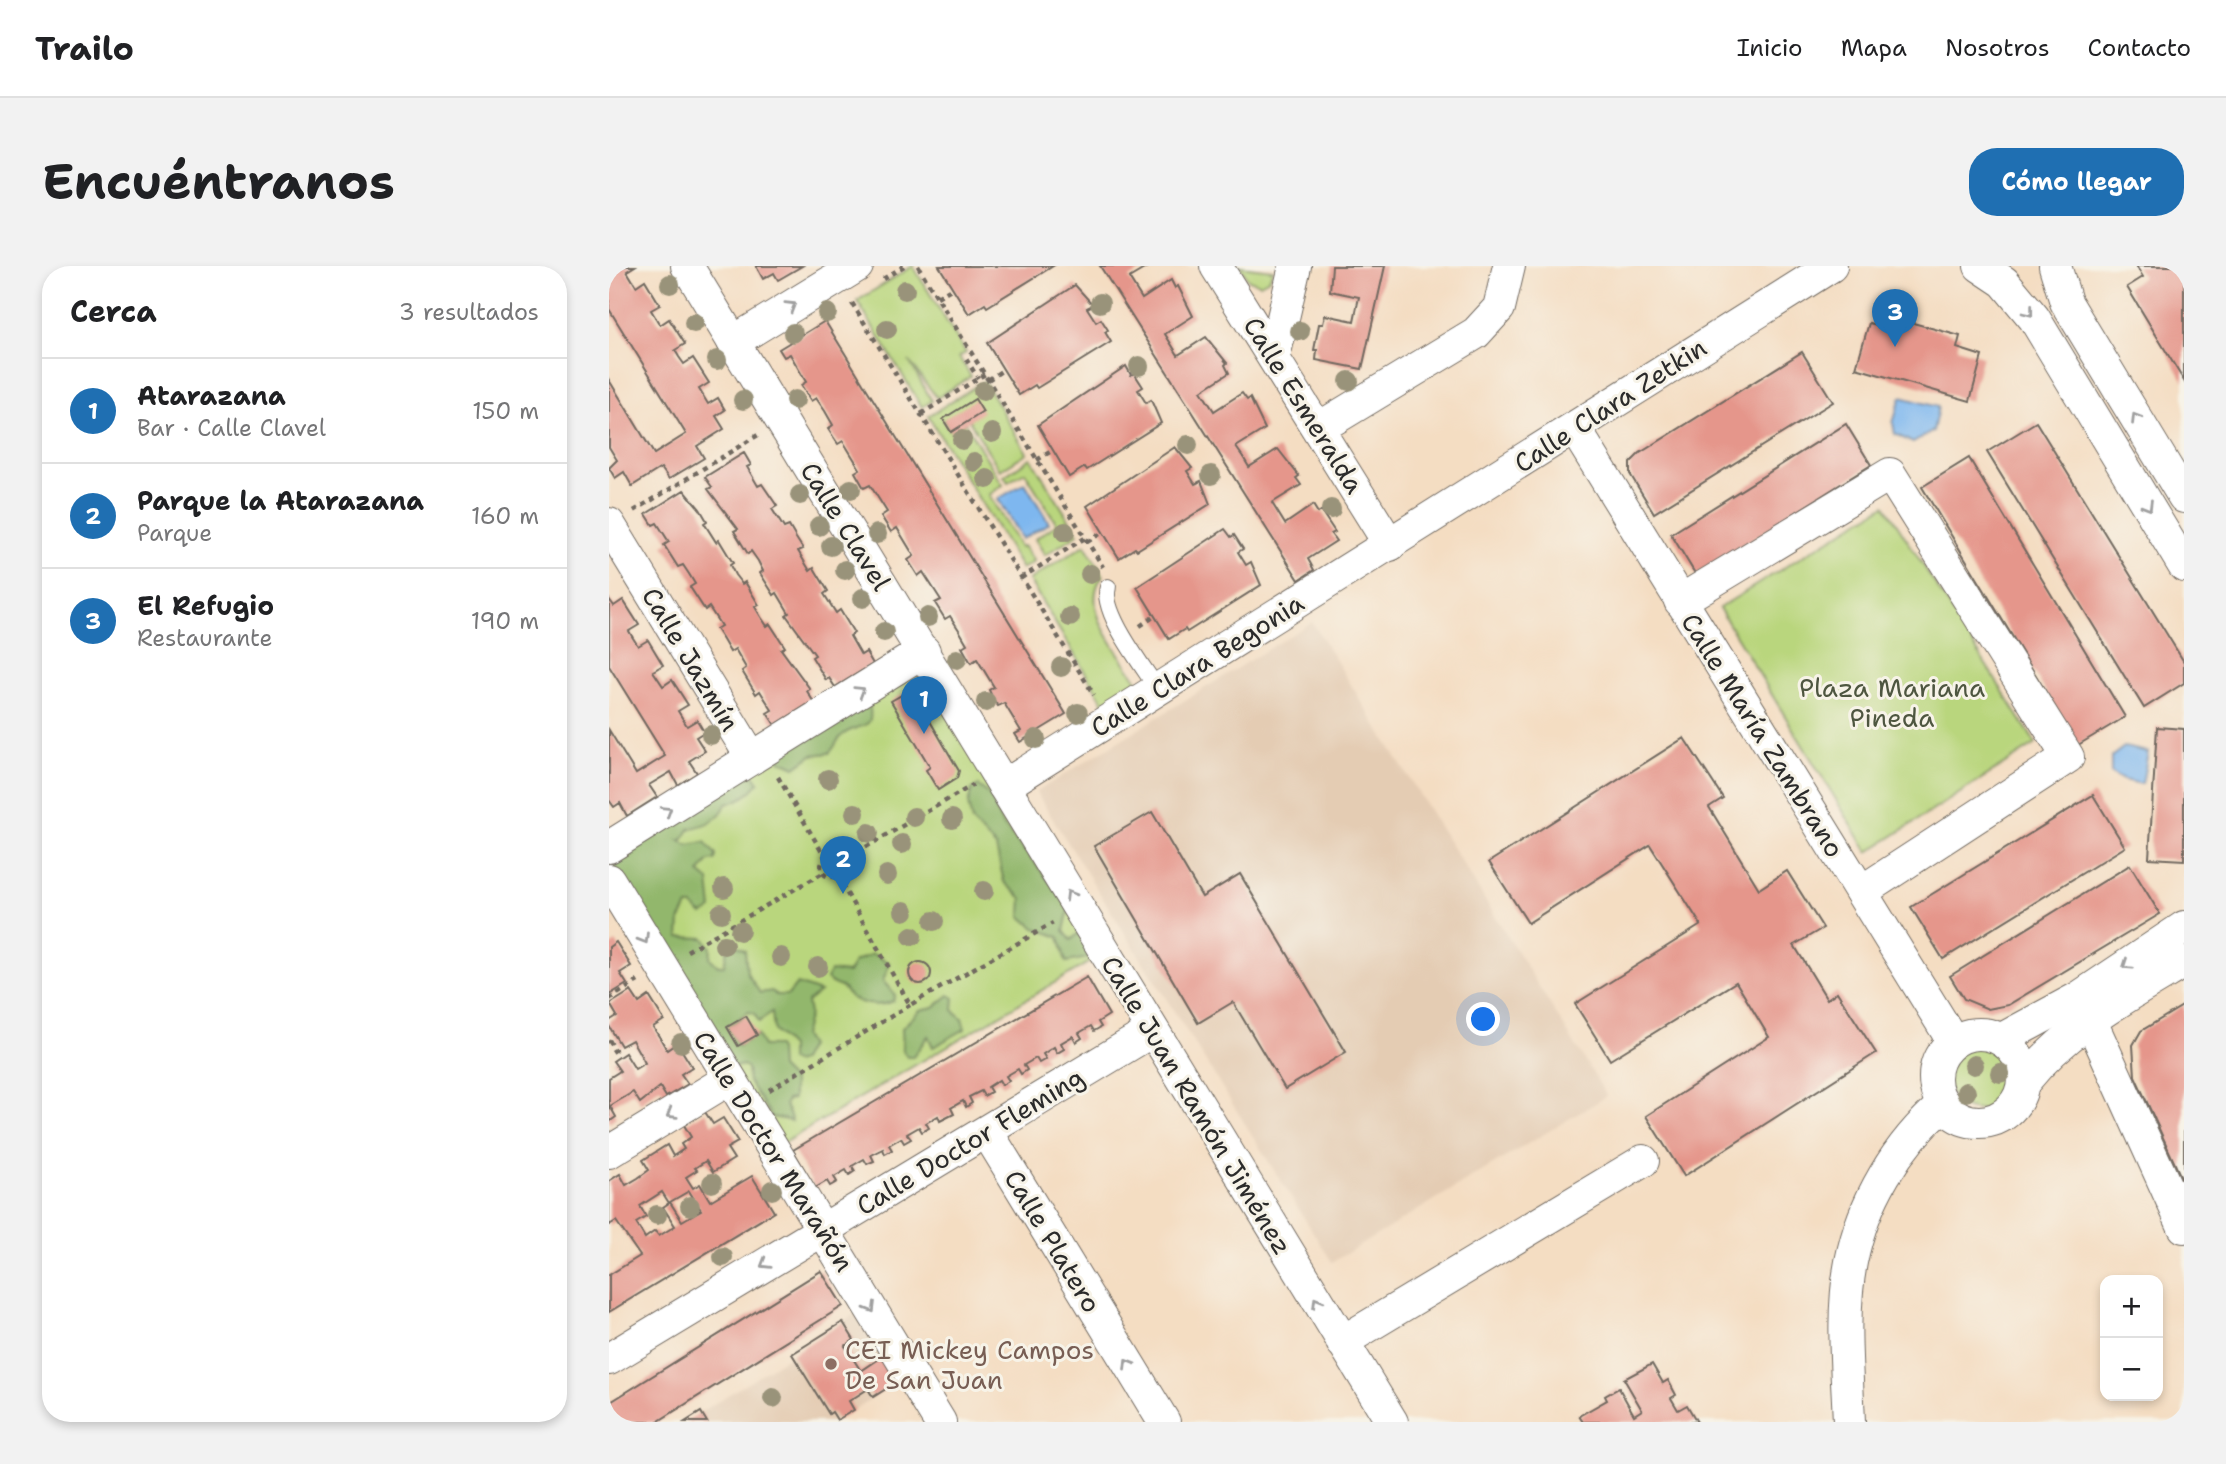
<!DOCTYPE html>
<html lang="es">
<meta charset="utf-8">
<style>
body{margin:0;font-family:"Shantell Sans",sans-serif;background:#f2f2f2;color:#202124}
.controls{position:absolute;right:21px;bottom:21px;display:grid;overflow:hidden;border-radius:14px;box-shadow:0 4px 10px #0003}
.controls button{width:63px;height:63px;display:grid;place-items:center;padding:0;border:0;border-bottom:2px solid #e0e0e0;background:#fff;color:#202124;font:35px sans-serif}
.you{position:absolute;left:875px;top:754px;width:24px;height:24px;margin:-18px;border:5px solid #fff;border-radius:50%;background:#1a73e8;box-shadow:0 0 0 10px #1a73e833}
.badge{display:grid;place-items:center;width:46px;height:46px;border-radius:50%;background:#1f6fb2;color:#fff;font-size:23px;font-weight:700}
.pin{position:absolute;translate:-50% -58px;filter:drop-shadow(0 2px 4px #0008)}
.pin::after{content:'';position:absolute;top:37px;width:24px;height:21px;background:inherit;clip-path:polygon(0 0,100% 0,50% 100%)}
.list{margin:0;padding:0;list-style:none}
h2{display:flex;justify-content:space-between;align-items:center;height:91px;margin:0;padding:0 28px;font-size:30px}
h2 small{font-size:23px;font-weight:400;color:#757577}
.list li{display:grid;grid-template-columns:46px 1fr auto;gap:21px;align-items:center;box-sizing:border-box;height:105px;padding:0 28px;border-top:2px solid #e0e0e0}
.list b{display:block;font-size:26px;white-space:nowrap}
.list p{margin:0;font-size:23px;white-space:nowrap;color:#757577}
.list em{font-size:23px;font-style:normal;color:#757577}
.map{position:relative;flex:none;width:1575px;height:1156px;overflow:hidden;border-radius:28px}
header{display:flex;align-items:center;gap:42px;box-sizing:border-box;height:98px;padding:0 35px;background:#fff;border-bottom:2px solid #e0e0e0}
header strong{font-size:33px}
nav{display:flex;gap:38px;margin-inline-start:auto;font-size:24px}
.intro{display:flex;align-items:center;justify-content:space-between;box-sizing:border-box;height:168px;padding:0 42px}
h1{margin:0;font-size:49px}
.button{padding:18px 32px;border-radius:28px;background:#1f6fb2;color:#fff;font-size:24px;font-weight:700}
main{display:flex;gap:42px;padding:0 42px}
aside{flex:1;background:#fff;border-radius:28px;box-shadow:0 4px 10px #0003}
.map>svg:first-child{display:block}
.built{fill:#e4ccb3}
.green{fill:#b9d67d;stroke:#728054;stroke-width:2}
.forest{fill:#92b76c;stroke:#5e714c;stroke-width:2}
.water{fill:#7eb7ef;stroke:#54718d;stroke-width:2}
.building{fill:#e5968b;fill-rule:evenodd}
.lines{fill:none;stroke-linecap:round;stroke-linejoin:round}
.service-casing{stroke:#716960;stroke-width:18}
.minor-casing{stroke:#716960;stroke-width:34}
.path{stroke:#716960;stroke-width:4.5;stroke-dasharray:5 5;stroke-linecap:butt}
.service{stroke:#fff;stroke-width:16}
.minor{stroke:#fff;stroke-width:32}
.tree{fill:#99937a}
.oneway{stroke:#a0a0a0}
.education-dot{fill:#8d6e63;stroke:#f7f3e8;stroke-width:2.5}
.labels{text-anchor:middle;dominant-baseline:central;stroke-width:6;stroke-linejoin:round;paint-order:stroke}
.street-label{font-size:26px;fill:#2b2b2b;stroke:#f7f3e8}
.park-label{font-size:26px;fill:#4e5640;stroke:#f7f3e8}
.education-label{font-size:26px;fill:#785e54;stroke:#f7f3e8;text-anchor:start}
</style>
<header>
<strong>Trailo</strong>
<nav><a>Inicio</a><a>Mapa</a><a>Nosotros</a><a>Contacto</a></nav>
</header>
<div class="intro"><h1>Encuéntranos</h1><a class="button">Cómo llegar</a></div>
<main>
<aside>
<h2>Cerca<small>3 resultados</small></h2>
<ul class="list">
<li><span class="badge">1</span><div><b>Atarazana</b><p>Bar · Calle Clavel</p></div><em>150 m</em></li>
<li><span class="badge">2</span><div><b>Parque la Atarazana</b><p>Parque</p></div><em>160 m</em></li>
<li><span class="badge">3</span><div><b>El Refugio</b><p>Restaurante</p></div><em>190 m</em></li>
</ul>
</aside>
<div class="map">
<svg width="1575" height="1156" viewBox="0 0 1575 1156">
<rect width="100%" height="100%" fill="#f7f3e8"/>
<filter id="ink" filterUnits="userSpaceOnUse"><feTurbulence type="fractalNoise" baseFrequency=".0143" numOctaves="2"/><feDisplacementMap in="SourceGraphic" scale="14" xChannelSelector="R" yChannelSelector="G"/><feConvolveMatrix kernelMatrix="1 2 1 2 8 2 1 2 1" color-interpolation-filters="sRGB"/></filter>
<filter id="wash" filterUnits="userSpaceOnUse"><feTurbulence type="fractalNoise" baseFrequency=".00686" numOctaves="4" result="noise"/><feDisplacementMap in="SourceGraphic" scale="28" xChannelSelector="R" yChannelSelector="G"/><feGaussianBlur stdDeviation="1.57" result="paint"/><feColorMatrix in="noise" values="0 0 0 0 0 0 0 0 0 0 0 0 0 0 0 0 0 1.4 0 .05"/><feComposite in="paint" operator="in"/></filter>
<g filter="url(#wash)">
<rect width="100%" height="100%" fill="#f4ddc2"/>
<!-- built -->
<g class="built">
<polygon points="703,356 998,830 723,996 427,526"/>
<polygon points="246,1048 288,1116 226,1156 98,1156 92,1146"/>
</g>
<!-- green -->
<g class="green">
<polygon points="304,0 357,87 350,91 362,110 328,132 300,95 323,135 313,141 248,35"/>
<polygon points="630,0 664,4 660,13 651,18 640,14"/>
<polygon points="375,115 418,187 391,204 360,154 334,154 342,166 356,157 394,219 380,229 411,281 414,280 425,296 413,303 319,150"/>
<polygon points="422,192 469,268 436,289 426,273 448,258 416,206 399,216 395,210"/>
<polygon points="1276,239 1427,478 1259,586 1110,342"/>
<path d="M476,279L494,309C469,343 511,387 529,416L495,437L420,314Z"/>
<polygon points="315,385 496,687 164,883 0,581"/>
<circle cx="1370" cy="812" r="32"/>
</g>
<!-- forest -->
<g class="forest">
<path d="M259,431C267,468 255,454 235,468C228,472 227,481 220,487L203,489L186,501L171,494L169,487Z"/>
<path d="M139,501L150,516C142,527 130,535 117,538C111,554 97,559 80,563L74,574H70L79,579L96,576L107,589L106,594L100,595L90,607L100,615L103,643L93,649L84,640H79L71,655L70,671L95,672L102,682L101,692L109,700L115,699L119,680L125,678L136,684L138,707L151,727L163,725L167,729H179L188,718L211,726L198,736L200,748L194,770L200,780L192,795L186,797L181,794V781L165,765L163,746L150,756L145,747L139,746L119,761L129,780L148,769L154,780H167L170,784L171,802L184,815V833L178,834L176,839L183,855L163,851L139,815L138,802L134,799L121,802L0,600V587Z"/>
<path d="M369,520C390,533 384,548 395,560C418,587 440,613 460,642L455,665L462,674L471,666L481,686L480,692L457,696L450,671L426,662L412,650L413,632L395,616L387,581L363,556L359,538L363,523Z"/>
<path d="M263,688L281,697L274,715L286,729L284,735C272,741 256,739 244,733C239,731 238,724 232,721C225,718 223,719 218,713L221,705L239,707L245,696Z"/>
<polygon points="340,729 345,732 344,744 353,752 356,763 324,781 319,770 304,791 298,791 294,785 293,762 311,744 325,741"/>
</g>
<!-- water -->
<g class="water">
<polygon points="1292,131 1329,141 1324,165 1304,177 1286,168 1284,157"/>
<polygon points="416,217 440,257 413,273 389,233"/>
<polygon points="1515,481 1539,486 1533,518 1514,514 1502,507 1502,491"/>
</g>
<g id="blocks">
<!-- building -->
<g class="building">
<polygon points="0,0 26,0 18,5 27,20 36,14 51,39 42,44 51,59 60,53 76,78 66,84 70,91 75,98 84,92 100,117 90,123 99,138 109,132 116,144 107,150 115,163 88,180 95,192 60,213 52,202 23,220 15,206 6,212 0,202 8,194 0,181 0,114 45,188 77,168 0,43"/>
<polygon points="147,0 193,0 169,14 165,7 154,13"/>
<polygon points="330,0 444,0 378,41 376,38 360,48"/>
<polygon points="491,0 540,0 520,12 533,33 562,14 566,22 569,20 584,50 556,68 569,89 597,71 618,97 616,99 620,107 592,125 605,145 633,127 638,134 641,132 656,163 627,181 634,191 640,201 669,183 690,210 687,212 692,219 663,237 676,258 704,239 709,247 712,245 726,266 722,268 727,275 699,293 705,304 690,314"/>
<polygon points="723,0 776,0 753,103 707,94 708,84 705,84 710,58 714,58 716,49 745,55 750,31 721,25"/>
<polygon points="1527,0 1575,0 1575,115 1518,21 1534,11"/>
<polygon points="466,19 484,39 478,42 487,56 492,53 499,64 496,66 502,76 428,122 426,119 410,129 378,77"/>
<polygon points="1286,52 1351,70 1348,82 1373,90 1361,135 1247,102 1260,57 1283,63"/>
<polygon points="216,55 457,448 411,476 406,468 412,465 395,437 389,440 384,433 380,424 385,421 368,393 362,397 353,381 358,378 350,364 341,350 336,353 326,337 332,334 314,306 309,310 299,294 305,290 288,262 282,266 272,250 278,246 261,219 255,222 246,206 251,203 234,175 229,178 219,163 224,159 216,145 207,132 202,135 192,119 197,116 181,88 175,91 170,83"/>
<polygon points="1193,86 1224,136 1045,247 1021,208 1021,197 1031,187"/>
<polygon points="517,100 522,109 525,107 534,121 529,124 537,137 542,134 552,157 478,204 476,201 460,211 429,159"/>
<polygon points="366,133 374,146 342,166 334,153"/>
<polygon points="1427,156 1575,396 1575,417 1535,442 1378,186"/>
<polygon points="1237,158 1262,199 1087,309 1062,268"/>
<polygon points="566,181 583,202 578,205 586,218 592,215 601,238 528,284 526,282 510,292 478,240"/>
<polygon points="135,187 142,199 138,201 149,220 153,218 168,240 163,243 175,262 180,260 187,272 194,283 189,285 201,305 205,302 219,325 215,328 227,347 231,344 245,367 241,370 252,389 257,386 264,398 226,421 220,412 217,414 203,391 206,389 177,349 180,347 168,327 165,329 151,307 154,305 149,295 142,285 139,288 125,265 129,263 99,223 103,221 96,211"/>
<polygon points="1360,192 1516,451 1469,479 1313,221"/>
<polygon points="75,224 91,243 98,255 95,257 107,276 110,274 124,297 121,299 126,309 133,318 136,316 150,339 146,341 152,351 158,360 161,358 176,381 172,383 201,423 198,425 204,435 166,459 158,447 163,444 151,425 147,428 133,405 137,402 126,383 121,386 114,374 107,363 112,360 100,341 96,344 81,321 86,318 80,308 74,299 69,301 55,279 60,276 48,257 44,259 37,248"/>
<polygon points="616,263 622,271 625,269 634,283 629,286 637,299 642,296 652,319 578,366 576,363 560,373 528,321"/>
<polygon points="0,333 5,340 14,334 30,359 20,365 24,372 29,380 39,374 54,399 44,405 54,420 63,414 79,439 69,445 78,460 88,454 95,466 87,471 96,485 80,495 88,507 69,519 62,506 40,519 48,531 18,550 11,537 5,541 0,534 0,464 27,508 56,490 0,400"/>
<polygon points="298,426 307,431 350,505 348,512 329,524 317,504 321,501 282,435"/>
<polygon points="1548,461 1575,463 1575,594 1540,592"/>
<polygon points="1075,472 1114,532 1100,541 1150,623 1178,605 1214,662 1185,679 1218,733 1228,726 1267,787 1075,910 1037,850 1160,771 1127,716 1001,794 966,738 1092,659 1041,579 919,657 880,596"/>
<polygon points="1484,529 1516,581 1334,693 1302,641"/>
<polygon points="543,546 593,631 631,608 737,786 676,823 624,736 589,757 485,580"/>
<polygon points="1521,599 1551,648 1399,739 1379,743 1355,733 1341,710"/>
<polygon points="7,676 22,700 11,707 18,718 0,729 0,681"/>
<circle cx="311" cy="707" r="11"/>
<polygon points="478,711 500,749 489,756 492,761 485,765 482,760 470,767 473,772 467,776 464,770 452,777 455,783 448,787 445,781 434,788 437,793 430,797 427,792 415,799 418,804 412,808 409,803 397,810 400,815 393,819 390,814 379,821 382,826 375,830 372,825 360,831 363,837 357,841 354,835 342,842 345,848 331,855 329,850 317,857 320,862 313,866 310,861 298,868 302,873 295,877 292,872 280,879 283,884 276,888 274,883 262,889 265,895 258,898 255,893 243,900 246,905 240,909 237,904 225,911 228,916 221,920 218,915 206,922 184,884"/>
<polygon points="22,725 30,737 40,730 55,754 44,761 51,772 58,784 68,777 83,801 72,808 79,818 57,831 51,821 31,837 24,826 1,840 7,851 0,856 0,812 11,805 4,795 16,787 26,803 36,797 23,774 12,780 0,760 0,755 8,750 1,738"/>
<polygon points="1575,739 1575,918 1526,810 1524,779 1532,765"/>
<polygon points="137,750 148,769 129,780 118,761"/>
<path d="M96,846L104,858L114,852L129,876L118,882L125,893L104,906L97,895L86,902L88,904L77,911L84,922L91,918L101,935L143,910L165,946L0,1046V1009L31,990L7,955L0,959V915L11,908L17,919L29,912L40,904L34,894L58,879L64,890L75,883L72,878L82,871L75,859ZM80,925L92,944L73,955L61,936ZM53,926L60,937L54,941L66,960L50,970L46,965L36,972L27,957L37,951L31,940Z"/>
<polygon points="212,1005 234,1040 48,1156 0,1156 0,1137"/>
<polygon points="234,1056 245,1074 236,1080 252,1105 273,1091 288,1116 264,1131 259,1123 240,1135 245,1144 228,1154 223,1146 220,1148 183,1088"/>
<polygon points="1043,1098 1054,1117 1059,1114 1067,1129 1062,1132 1069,1144 1078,1139 1088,1156 974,1156 970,1150 998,1134 996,1130 1010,1122 1025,1149 1033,1144 1015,1113"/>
<polygon points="92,1146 98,1156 76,1156"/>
</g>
</g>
</g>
<g filter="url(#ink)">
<use href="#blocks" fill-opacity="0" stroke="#716960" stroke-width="2"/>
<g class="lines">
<defs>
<path id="service" d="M499,321C491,346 535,401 549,424"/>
<g id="minor">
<polyline points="78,0 783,1156"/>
<polyline points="607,0 781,279"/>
<polyline points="1371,0 1395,16 1425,52 1575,300"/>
<polyline points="1446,0 1457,36 1575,231"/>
<polyline points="124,76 248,0"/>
<polyline points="665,91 686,0"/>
<polyline points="710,162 867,67 890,42 900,0"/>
<polyline points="966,163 1344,775"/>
<polyline points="0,258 143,492"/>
<polyline points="1071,335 1281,208 1459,491 1252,626"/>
<polyline points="395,520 1222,0"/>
<polyline points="0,581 315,385"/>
<polyline points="0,614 331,1156"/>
<polyline points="1481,753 1575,961"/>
<circle cx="1370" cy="812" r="44"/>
<polyline points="1393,773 1469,732 1575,661"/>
<path d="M1415,816C1457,763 1517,731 1575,696"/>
<polyline points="378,866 555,1156"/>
<polyline points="0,886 120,813"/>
<polyline points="733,1076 1034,895"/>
<polyline points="0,1093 543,765"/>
<path d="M1240,1156C1238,1104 1232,1048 1242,996C1254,935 1288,878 1335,838"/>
</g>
</defs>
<!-- service casing -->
<use href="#service" class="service-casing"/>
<!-- minor casing -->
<use href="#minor" class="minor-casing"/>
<!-- path -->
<g class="path">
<polyline points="309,0 494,301"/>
<polyline points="274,13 295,0"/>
<polyline points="328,31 344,22"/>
<polyline points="243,37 485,429"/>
<polyline points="357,93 369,112"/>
<polyline points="379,114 394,104"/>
<polyline points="312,148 376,108"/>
<polyline points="428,194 444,184"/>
<polyline points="25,245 149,169"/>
<polyline points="478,276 494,266"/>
<polyline points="412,312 476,272"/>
<polyline points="531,360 546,350"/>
<polyline points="169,511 217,593"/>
<circle cx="222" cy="601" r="10"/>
<polyline points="231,596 364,519"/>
<polyline points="228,610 301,739 444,657"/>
<polyline points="78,685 214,607"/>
<polyline points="0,733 29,715"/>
<polyline points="0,774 6,784 0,788"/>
<polyline points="160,824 301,739"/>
</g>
<!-- service -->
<use href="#service" class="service"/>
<!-- minor -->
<use href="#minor" class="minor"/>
</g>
<!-- trees -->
<g class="tree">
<circle cx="61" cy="18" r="10"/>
<circle cx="296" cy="24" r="10"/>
<circle cx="491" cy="37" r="10"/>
<circle cx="218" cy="47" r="10"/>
<circle cx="85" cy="57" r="10"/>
<circle cx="278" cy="63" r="10"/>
<circle cx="691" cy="65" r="10"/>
<circle cx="184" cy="67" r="10"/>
<circle cx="108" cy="94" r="10"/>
<circle cx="530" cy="100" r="10"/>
<circle cx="740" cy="115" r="10"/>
<circle cx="374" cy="125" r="10"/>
<circle cx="134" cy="134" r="10"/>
<circle cx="186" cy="134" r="10"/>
<circle cx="383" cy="167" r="10"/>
<circle cx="353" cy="174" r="10"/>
<circle cx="579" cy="179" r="10"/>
<circle cx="365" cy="196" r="10"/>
<circle cx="602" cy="209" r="10"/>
<circle cx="378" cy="213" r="10"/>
<circle cx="242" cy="223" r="10"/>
<circle cx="191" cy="229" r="10"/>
<circle cx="722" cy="243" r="10"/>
<circle cx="210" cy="260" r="10"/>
<circle cx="456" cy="266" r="10"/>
<circle cx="268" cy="268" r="10"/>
<circle cx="222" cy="280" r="10"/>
<circle cx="236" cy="304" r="10"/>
<circle cx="481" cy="308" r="10"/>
<circle cx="254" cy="332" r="10"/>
<circle cx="319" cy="351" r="10"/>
<circle cx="461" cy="351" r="10"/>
<circle cx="275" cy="366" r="10"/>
<circle cx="348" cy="393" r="10"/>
<circle cx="452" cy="401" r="10"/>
<circle cx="377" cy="436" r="10"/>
<circle cx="469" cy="447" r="10"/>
<circle cx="102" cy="469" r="10"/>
<circle cx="427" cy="473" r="10"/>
<circle cx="219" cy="513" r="10"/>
<circle cx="246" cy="547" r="10"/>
<circle cx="305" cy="551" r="10"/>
<circle cx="343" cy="553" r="10"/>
<circle cx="260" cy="567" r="10"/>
<circle cx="293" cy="578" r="10"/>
<circle cx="278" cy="609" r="10"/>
<circle cx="115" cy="622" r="10"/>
<circle cx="375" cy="625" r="10"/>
<circle cx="295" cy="645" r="10"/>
<circle cx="112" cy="647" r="10"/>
<circle cx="325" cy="655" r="10"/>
<circle cx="131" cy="665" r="10"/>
<circle cx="303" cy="670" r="10"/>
<circle cx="115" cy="679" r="10"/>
<circle cx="172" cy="691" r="10"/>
<circle cx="209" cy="701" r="10"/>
<circle cx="72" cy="777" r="10"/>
<circle cx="1365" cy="799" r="10"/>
<circle cx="1391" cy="807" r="10"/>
<circle cx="1357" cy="826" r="10"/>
<circle cx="103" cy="917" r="10"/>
<circle cx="163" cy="924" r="10"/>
<circle cx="81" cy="940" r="10"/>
<circle cx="48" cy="949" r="10"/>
<circle cx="114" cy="991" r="10"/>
<circle cx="164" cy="1132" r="10"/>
</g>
<!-- one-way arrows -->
<defs><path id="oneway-chevron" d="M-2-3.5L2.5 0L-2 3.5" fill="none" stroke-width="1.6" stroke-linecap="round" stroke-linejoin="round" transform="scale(1.75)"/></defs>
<g class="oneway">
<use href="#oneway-chevron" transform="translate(182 40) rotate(-31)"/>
<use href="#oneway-chevron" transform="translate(1420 46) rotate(52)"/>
<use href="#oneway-chevron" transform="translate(1527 152) rotate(-121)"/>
<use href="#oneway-chevron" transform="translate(1539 240) rotate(59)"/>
<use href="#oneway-chevron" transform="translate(251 425) rotate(-32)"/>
<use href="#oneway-chevron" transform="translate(58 545) rotate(-32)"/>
<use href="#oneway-chevron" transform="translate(461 629) rotate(-121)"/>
<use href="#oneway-chevron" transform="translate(35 673) rotate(59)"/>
<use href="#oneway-chevron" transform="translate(1518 699) rotate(146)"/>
<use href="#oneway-chevron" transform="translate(62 848) rotate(149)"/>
<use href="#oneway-chevron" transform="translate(156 998) rotate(149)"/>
<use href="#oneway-chevron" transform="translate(708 1036) rotate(-121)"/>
<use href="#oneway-chevron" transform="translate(262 1042) rotate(59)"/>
<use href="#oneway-chevron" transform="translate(519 1098) rotate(-121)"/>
</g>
</g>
<!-- markers -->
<circle class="education-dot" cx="222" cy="1098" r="7"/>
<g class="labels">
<!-- street labels -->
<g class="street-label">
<text transform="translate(695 139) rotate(58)">Calle Esmeralda</text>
<text transform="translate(1001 139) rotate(-33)">Calle Clara Zetkin</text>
<text transform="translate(237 260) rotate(58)">Calle Clavel</text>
<text transform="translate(82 393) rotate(59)">Calle Jazmín</text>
<text transform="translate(588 399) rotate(-32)">Calle Clara Begonia</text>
<text transform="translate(1154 469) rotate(58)">Calle María Zambrano</text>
<text transform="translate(588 839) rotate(59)">Calle Juan Ramón Jiménez</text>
<text transform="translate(361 875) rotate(-31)">Calle Doctor Fleming</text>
<text transform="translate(165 885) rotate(58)">Calle Doctor Marañón</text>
<text transform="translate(444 975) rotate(59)">Calle Platero</text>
</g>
<!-- park labels -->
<g class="park-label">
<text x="1283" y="421">Plaza Mariana<tspan x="1283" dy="30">Pineda</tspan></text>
</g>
<!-- education labels -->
<g class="education-label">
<text x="236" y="1083">CEI Mickey Campos<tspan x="236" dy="30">De San Juan</tspan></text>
</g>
</g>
</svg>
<div class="controls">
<button>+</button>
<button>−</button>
</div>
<div class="you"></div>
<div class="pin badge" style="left:315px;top:468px">1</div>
<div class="pin badge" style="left:234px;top:628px">2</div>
<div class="pin badge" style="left:1286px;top:81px">3</div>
</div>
</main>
